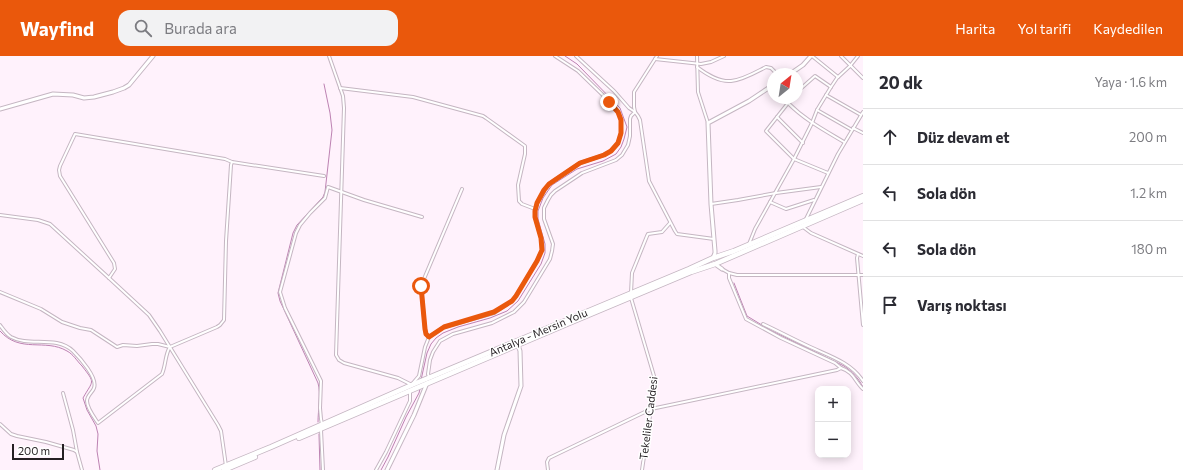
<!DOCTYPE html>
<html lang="tr">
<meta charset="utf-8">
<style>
body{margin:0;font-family:Commissioner,sans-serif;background:#f2f2f3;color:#2b2b33}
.controls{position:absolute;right:12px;bottom:12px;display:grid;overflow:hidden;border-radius:8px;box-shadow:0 2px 10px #0003}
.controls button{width:36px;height:36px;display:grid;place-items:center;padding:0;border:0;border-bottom:1px solid #e1e1e2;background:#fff;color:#2b2b33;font:20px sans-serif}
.compass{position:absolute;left:767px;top:12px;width:36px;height:36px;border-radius:50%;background:#fff;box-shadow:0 2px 10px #0003;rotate:30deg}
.scale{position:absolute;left:12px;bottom:10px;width:52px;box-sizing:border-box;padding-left:4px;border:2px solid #251f23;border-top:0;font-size:11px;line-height:14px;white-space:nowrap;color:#251f23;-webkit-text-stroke:3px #fff;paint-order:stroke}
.stop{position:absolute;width:12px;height:12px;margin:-9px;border:3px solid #ea580c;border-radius:50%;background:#fff}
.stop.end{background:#ea580c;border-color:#fff;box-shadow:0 1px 4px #0008}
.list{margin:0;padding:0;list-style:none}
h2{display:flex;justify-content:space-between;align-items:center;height:52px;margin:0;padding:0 16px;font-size:17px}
h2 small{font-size:13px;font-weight:400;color:#7c7c81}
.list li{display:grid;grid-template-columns:26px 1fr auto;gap:12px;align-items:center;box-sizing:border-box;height:56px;padding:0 16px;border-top:1px solid #e1e1e2}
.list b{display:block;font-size:15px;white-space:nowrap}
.list em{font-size:13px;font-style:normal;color:#7c7c81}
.icon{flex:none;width:22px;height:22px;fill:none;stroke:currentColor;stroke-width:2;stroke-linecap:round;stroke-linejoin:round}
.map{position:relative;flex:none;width:863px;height:414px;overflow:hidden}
header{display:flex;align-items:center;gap:24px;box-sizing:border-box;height:56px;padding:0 20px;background:#ea580c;color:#fff}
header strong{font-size:19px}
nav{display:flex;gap:22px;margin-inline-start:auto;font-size:14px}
.search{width:280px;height:36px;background:#f2f2f3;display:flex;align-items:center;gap:10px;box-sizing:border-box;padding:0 14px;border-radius:12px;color:#7c7c81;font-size:15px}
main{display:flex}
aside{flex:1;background:#fff}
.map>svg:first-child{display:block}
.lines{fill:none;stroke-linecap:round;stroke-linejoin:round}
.stream{stroke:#bd82b2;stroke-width:1}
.minor-casing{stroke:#c5b6c2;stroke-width:4}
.tertiary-casing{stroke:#c5b6c2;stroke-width:5}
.trunk-casing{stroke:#c5b6c2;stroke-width:6}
.minor{stroke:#fff;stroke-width:2}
.tertiary{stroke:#fff;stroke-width:3}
.trunk{stroke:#fff;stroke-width:4.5}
.route{stroke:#ea580c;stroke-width:5}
.labels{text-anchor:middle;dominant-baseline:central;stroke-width:3;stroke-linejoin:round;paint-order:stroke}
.street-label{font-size:11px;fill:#251f23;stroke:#fff}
</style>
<header>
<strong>Wayfind</strong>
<div class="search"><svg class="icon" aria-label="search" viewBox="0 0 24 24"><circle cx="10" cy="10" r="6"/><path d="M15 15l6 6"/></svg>Burada ara</div>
<nav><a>Harita</a><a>Yol tarifi</a><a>Kaydedilen</a></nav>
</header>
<main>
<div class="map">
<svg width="863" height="414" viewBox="0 0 863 414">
<rect width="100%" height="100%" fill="#fff2fc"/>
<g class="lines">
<!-- stream -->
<g class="stream">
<path d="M734,227L747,260L770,274L844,310C853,316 858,322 863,331"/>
<path d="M0,275C20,298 45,282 67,295C73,298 77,305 82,310C96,328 93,324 83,342L87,354L96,370L98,378L97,395L100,414"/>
<polyline points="421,324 427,297 431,288 436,282 443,277 458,271 490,262 507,255 518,245 541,208 545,197 545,188 538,163 538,155 543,142 552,129 577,113 603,105 616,98 621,91 624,83 627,71 620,52 577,8 565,0"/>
<path d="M318,366C318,355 321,337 318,327L280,245L278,237L293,177L297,169L323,141L325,136L332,74L330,57L324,28"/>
<polyline points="319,378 320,414"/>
<polyline points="381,414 388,401 406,361 419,337 420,333"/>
</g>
<defs>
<g id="minor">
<polyline points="329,0 343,40 344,52 336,299 339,304 344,307 398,322 410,328"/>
<polyline points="657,0 634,36 634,51 635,56 638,60 640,64 649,125 675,175 677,178 714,183"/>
<polyline points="697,0 698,36 708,67"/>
<polyline points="812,0 838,21"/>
<polyline points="841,0 863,22"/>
<polyline points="655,3 701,8 711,6 724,0"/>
<path d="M697,11C706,18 720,26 731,25C743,24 756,16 766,11L771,12L777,18"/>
<polyline points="340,32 413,41 483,60 486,62 525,90 525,98 518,129 519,145 522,148 535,153"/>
<polyline points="797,36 815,20 831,31"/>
<polyline points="826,39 861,59"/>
<polyline points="792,42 766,75 794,103 828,117"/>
<path d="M788,47C805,64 824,74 844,86"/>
<polyline points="817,54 852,74"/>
<polyline points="777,61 803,87"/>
<polyline points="853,72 863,77"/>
<polyline points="770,146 786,153 814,144"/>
<polyline points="711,148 738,144 776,137 821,131"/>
<polyline points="0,159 38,164 50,168 109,222 149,259 160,275 218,369 221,375 226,410"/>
<polyline points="806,163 838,98 863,56"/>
<polyline points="803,171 811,177 863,200"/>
<polyline points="749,188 755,173 794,103 812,67 817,54 831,31 837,22 850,10 858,0"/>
<polyline points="858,198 857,202 863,269"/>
<polyline points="722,213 729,217 737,219 863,219"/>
<polyline points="729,217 729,222 746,263 781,282 835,307 841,312"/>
<polyline points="109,222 115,213 114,207 60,120 59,114 60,110 75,78 225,103 232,106 324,120"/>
<polyline points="0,236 41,253 62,266 80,272 91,274 117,291 123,289 137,290 152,288 158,288 170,291"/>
<polyline points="631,237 632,217 647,180 648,178 662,176 670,167"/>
<polyline points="631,242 654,320 651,353 642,414"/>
<path d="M763,268C778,275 791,282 806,289C826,299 850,305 863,325"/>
<path d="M0,269C3,273 6,278 11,281C29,291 56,279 73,295C80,302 98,322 94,332C93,336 87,339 87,345C87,352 94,361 98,367L162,318C166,309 165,298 170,291L217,271L220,269L224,264L226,185L231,109L232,106"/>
<polyline points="429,281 426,278 425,273 421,230 462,133"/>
<polyline points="429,321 428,318 430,304 433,296 440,285 453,278 492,267 514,256 524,246 550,203 552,195 553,188 544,163 544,152 548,144 551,139 555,135 582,117 616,104 622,99 628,89 630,80 630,63 631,60 635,56 629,52 614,35 576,0"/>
<polyline points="413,327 419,320 425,291 429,281 444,271 494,257 512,245 516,240 537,205 542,194 541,182 535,161 535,155 537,147 545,134 549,128 580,107 604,99 611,95 618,87 621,77 621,64 618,56 609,45 578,15 555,0"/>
<polyline points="63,337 73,374 77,396"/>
<polyline points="0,368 11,378 17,380 46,386 74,394 77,396 82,414"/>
<polyline points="322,368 321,363 320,352 321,325 285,252 280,236 296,177 300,169 310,157 325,142 328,131 364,144 422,161"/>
<polyline points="321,374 323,414"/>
<polyline points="376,414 386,396 410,345 410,335"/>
<path d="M548,414L547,406L549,402L651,353L837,314L841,312C854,316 855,326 863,333"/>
</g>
<g id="tertiary">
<polyline points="790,18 803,9 811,0"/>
<polyline points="0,53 53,38 73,39 84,42 94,41 113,36 124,32 129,29 153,0"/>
<polyline points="713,202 715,197 715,195 711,148 708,67 749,45 773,29"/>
<polyline points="715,208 722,213"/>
<polyline points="387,414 414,359 427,327"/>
<polyline points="497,414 504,379 521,330 520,295 518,289"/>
</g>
<g id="trunk">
<polyline points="299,382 567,268 691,216 715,208 863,144"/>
<polyline points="215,414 271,391 414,328 689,213 713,202 734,195 863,140"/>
<polyline points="224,414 255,401"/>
</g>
</defs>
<!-- minor casing -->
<use href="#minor" class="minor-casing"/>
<!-- tertiary casing -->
<use href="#tertiary" class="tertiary-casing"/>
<!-- trunk casing -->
<use href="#trunk" class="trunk-casing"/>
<!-- minor -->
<use href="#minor" class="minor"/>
<!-- tertiary -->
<use href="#tertiary" class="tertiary"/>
<!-- trunk -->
<use href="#trunk" class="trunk"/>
</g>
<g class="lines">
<!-- route -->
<polyline class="route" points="421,230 425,273 426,278 429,281 444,271 494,256 512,245 516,240 537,205 542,194 541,182 535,161 535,155 537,147 544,134 549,128 580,107 604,99 611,95 618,87 621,77 621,64 618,56 609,46"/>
</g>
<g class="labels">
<!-- street labels -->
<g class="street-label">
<text transform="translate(538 276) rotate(-23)">Antalya - Mersin Yolu</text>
<text transform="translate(648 362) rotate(-83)">Tekeliler Caddesi</text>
</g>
</g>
</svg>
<div class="controls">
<button>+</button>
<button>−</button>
</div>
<svg class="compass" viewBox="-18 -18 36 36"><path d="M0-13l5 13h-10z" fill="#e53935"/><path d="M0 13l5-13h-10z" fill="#7c7c81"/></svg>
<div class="scale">200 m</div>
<div class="stop" style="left:421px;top:230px"></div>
<div class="stop end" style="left:609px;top:46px"></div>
</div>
<aside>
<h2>20 dk<small>Yaya · 1.6 km</small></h2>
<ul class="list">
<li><svg class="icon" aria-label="ahead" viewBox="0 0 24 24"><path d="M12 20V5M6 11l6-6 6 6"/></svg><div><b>Düz devam et</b></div><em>200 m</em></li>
<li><svg class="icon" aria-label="left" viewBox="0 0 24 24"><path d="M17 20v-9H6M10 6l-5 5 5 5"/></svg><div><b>Sola dön</b></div><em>1.2 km</em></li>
<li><svg class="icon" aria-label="left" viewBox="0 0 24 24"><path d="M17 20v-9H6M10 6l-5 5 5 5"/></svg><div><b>Sola dön</b></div><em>180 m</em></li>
<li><svg class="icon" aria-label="arrive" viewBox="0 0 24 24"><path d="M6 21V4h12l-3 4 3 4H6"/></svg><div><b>Varış noktası</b></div></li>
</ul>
</aside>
</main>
